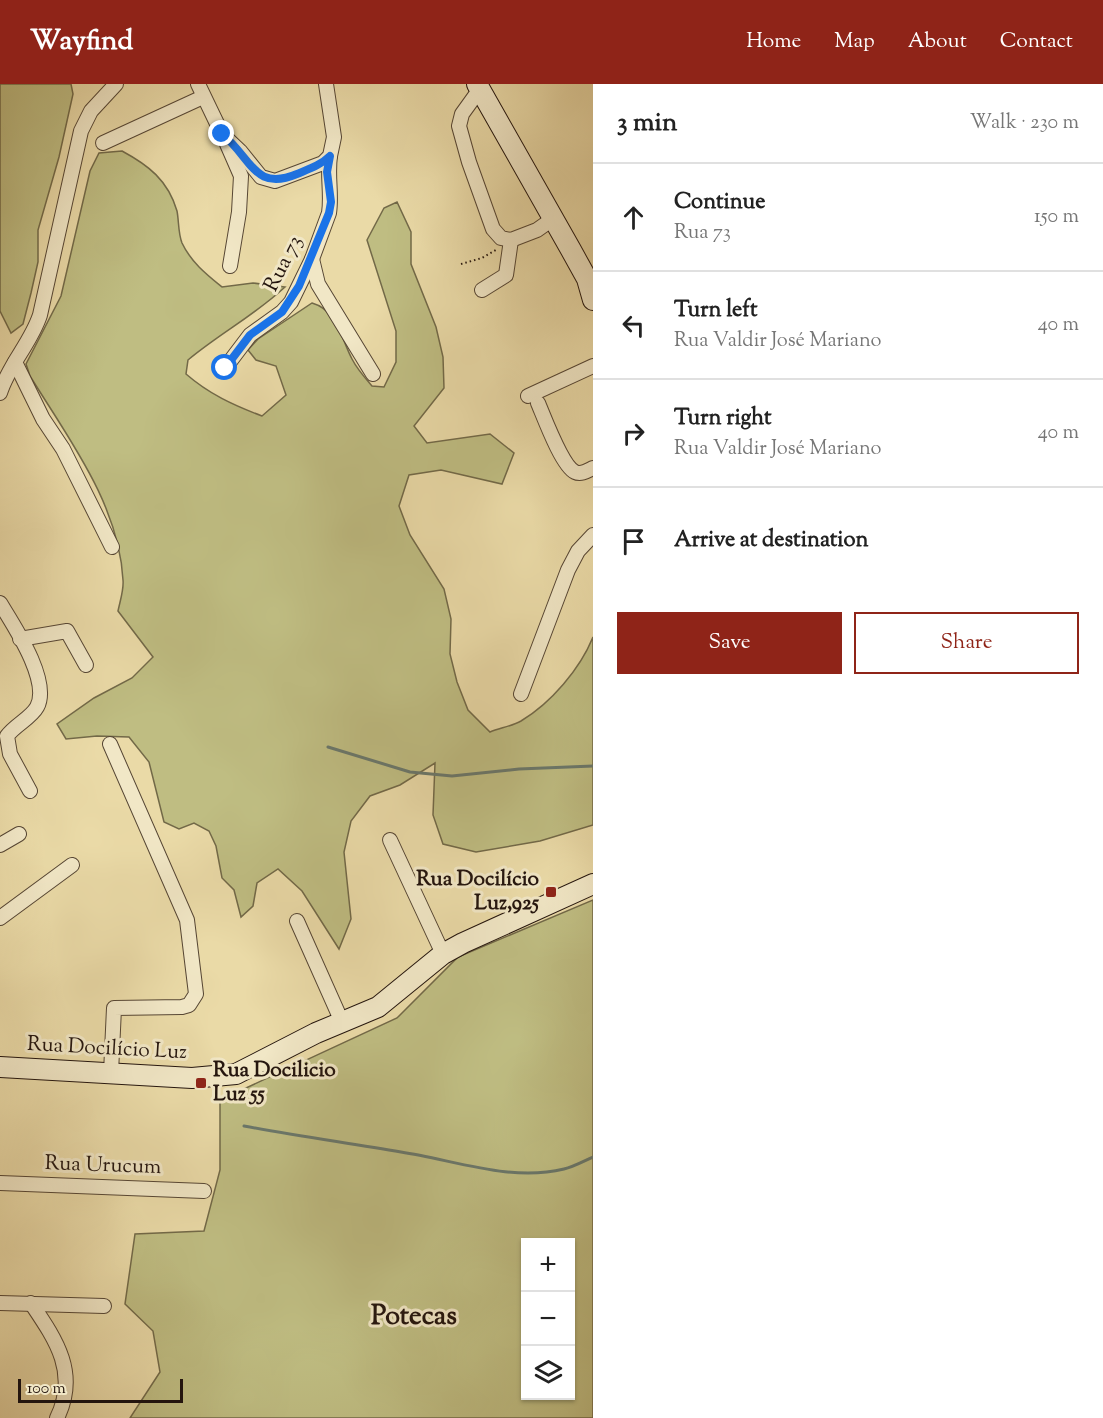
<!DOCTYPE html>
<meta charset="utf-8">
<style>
body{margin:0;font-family:"Sorts Mill Goudy",serif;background:#f2f2f2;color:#222}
.controls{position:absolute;right:18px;bottom:18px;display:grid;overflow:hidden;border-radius:0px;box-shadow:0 2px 4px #0004}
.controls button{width:54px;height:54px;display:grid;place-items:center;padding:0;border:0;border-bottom:2px solid #e0e0e0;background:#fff;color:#222;font:30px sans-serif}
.scale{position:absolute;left:18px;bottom:15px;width:165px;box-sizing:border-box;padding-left:6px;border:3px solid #24150e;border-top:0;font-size:16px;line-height:21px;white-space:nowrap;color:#24150e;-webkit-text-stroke:4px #f1e7c6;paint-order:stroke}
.stop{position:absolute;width:18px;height:18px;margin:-14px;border:4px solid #1a73e8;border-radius:50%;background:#fff}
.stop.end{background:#1a73e8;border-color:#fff;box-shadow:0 2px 6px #0008}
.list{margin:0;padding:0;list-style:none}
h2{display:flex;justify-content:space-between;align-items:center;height:78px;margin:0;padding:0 24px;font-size:26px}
h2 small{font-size:20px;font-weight:400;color:#767676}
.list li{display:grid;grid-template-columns:39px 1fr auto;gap:18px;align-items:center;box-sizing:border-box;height:108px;padding:0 24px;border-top:2px solid #e0e0e0}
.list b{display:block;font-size:22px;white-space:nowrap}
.list p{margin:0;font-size:20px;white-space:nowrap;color:#767676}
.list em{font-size:20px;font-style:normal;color:#767676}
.actions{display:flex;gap:12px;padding:18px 24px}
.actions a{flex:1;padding:14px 0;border:2px solid #8f2418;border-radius:0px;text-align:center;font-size:21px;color:#8f2418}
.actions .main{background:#8f2418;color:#fff}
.icon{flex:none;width:33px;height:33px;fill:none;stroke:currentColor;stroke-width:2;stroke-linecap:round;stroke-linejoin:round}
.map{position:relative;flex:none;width:593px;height:1334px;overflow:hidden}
header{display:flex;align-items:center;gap:36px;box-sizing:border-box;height:84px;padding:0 30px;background:#8f2418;color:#fff}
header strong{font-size:28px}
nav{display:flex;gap:33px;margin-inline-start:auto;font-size:21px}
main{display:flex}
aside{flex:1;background:#fff}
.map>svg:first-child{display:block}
.green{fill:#bfbd82;stroke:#726948;stroke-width:1.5;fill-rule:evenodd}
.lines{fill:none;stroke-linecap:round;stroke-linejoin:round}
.stream{stroke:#6a786c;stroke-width:3}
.minor-casing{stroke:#564634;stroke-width:16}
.secondary-casing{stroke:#24150e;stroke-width:22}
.path{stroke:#24150e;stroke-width:2;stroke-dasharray:1.5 3;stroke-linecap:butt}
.minor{stroke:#f1e7c6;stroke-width:14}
.secondary{stroke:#f1e7c6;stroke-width:20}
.route{stroke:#1a73e8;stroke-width:8}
.poi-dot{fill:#8f2418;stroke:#f1e7c6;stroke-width:2}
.labels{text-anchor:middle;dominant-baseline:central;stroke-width:6;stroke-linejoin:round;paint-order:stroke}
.street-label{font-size:21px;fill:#24150e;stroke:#f1e7c6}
.poi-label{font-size:21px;font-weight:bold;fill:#24150e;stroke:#f1e7c6;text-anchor:end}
.district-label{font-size:27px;font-weight:bold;fill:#24150e;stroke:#f1e7c6}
</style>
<header>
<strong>Wayfind</strong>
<nav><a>Home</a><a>Map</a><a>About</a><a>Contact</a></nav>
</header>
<main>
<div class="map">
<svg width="593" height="1334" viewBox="0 0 593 1334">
<rect width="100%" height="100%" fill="#eadaa7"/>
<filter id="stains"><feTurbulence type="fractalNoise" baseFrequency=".00333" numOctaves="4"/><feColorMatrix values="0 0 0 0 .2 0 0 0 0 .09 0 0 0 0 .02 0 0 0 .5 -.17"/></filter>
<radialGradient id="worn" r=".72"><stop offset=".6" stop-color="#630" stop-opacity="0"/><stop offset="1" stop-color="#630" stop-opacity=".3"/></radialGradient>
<!-- green -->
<g class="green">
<polygon points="0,0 71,0 73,10 59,73 38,146 38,178 31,209 23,240 11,249 0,227"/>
<path d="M122,67C148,81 168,96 177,127C179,137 178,149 182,159C191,178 206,190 222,203L253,199L285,203C255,231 219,250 188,276L186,290C209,310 233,321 262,332L286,311L276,282L256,276L248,266L258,255L312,219C337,226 341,254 352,275C357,285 365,294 372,302L384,303L396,278V247L367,156L384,124L397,118L411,148V180L436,243L443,273L444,304L414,342L427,359L490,350L514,369L502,400L441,386L409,391L399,422L410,451L444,505L451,535L450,570L457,598L468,626L490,648C500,644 512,642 521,637C551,619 580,585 593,553V741L540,757L476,768L443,760L433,731L435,679L400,701L370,712L351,737L344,768L351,835L339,865L302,807L278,785L257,799L253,822L241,833L234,806L222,794L216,762L209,747L194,739L179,745L164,738L149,678L129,653L97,652L66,655L57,640L94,614L132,594L153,573L118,527C120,517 124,506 123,496C119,420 68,354 30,292L26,280L61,212L90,87L99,69Z"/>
<path d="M593,816V1334H130L160,1288L153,1247L125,1220L135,1150L204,1147L220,1086V1016L397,934L458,873ZM526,1158H570V1312H526Z"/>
</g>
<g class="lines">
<!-- stream -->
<g class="stream">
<polyline points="328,663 410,688 452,692 519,685 593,682"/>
<path d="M244,1042C297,1052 349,1059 401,1068C454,1076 510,1098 564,1085C573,1083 584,1077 593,1073"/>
</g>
<defs>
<g id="minor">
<polyline points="198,0 222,50 240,67 261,93 275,97 323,79 330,72 334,53 326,0"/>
<polyline points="480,5 462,30 459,42 469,78 493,145 501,154 511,156 537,146 554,134"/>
<polyline points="103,59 203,13"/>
<polyline points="227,60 241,92 239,128 230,182"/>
<polyline points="312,175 318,200 373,290"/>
<polyline points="482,206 506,191 511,156"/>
<polyline points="15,278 43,335 63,365 112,463"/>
<path d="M225,284L250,251L282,228L291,218L312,175L329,129C332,110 327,92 330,72"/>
<path d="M0,309C9,280 31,259 40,231L81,47L91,27L116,0"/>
<polyline points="528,312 593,282"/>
<path d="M538,319C544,333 562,382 575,388C581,391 587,387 593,384"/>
<path d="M0,519C14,542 51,597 37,623C31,634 15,641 7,652L10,670L30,707"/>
<polyline points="20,555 67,547 86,581"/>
<polyline points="521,610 568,486 578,467 593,451"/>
<polyline points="110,660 187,836 196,910 189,921 182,923 114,924 111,989"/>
<polyline points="390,756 443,870"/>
<polyline points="0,761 19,750"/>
<polyline points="0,834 72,781"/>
<polyline points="297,837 342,938"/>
<polyline points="0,1099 204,1107"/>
<polyline points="0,1219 104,1222"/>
<path d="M31,1219C56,1256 79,1289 57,1334"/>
</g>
<g id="secondary">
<polyline points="477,0 571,166 587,195 593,216"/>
<polyline points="0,983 192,994 236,990 316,949 378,923 443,870 463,859 593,800"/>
</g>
</defs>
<!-- minor casing -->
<use href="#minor" class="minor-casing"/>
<!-- secondary casing -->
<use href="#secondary" class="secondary-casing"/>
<!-- path -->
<polyline class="path" points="461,180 482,174 496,166"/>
<!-- minor -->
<use href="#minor" class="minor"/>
<!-- secondary -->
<use href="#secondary" class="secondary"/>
</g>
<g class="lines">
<!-- route -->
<path class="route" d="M222,50C252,74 254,108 297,90C309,85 321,81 330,72L327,88L331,118L329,129L299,202L282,228L250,251L225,284"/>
</g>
<!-- markers -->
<g class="poi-dot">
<rect x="545" y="802" width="12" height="12" rx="3"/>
<rect x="195" y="993" width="12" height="12" rx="3"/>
</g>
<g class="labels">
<!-- street labels -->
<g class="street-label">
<text transform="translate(284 180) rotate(-63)">Rua 73</text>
<text transform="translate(107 965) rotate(3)">Rua Docilício Luz</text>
<text transform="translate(103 1082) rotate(2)">Rua Urucum</text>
</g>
<!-- poi labels -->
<g class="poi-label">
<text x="539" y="796">Rua Docilício<tspan x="539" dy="24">Luz,925</tspan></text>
<text x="213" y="987" text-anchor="start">Rua Docilicio<tspan x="213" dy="24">Luz 55</tspan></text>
</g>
<!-- district labels -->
<g class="district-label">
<text x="414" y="1233">Potecas</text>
</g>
</g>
<rect width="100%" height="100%" filter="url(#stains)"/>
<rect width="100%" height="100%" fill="url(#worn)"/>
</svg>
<div class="controls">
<button>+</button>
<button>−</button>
<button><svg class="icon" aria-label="layers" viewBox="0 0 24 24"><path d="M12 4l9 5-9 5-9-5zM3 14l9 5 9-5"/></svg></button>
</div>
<div class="scale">100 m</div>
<div class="stop" style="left:225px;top:284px"></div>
<div class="stop end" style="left:222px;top:50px"></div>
</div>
<aside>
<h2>3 min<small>Walk · 230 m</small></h2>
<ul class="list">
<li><svg class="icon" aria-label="ahead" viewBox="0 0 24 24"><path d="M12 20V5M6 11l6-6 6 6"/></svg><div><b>Continue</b><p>Rua 73</p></div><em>150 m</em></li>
<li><svg class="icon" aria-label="left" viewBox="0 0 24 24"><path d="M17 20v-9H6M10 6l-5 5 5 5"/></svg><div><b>Turn left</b><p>Rua Valdir José Mariano</p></div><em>40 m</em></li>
<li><svg class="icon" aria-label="right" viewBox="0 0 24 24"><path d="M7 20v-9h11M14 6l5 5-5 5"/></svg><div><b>Turn right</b><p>Rua Valdir José Mariano</p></div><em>40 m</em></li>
<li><svg class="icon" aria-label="arrive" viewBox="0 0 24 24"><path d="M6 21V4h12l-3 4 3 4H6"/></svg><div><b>Arrive at destination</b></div></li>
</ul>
<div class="actions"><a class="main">Save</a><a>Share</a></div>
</aside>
</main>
